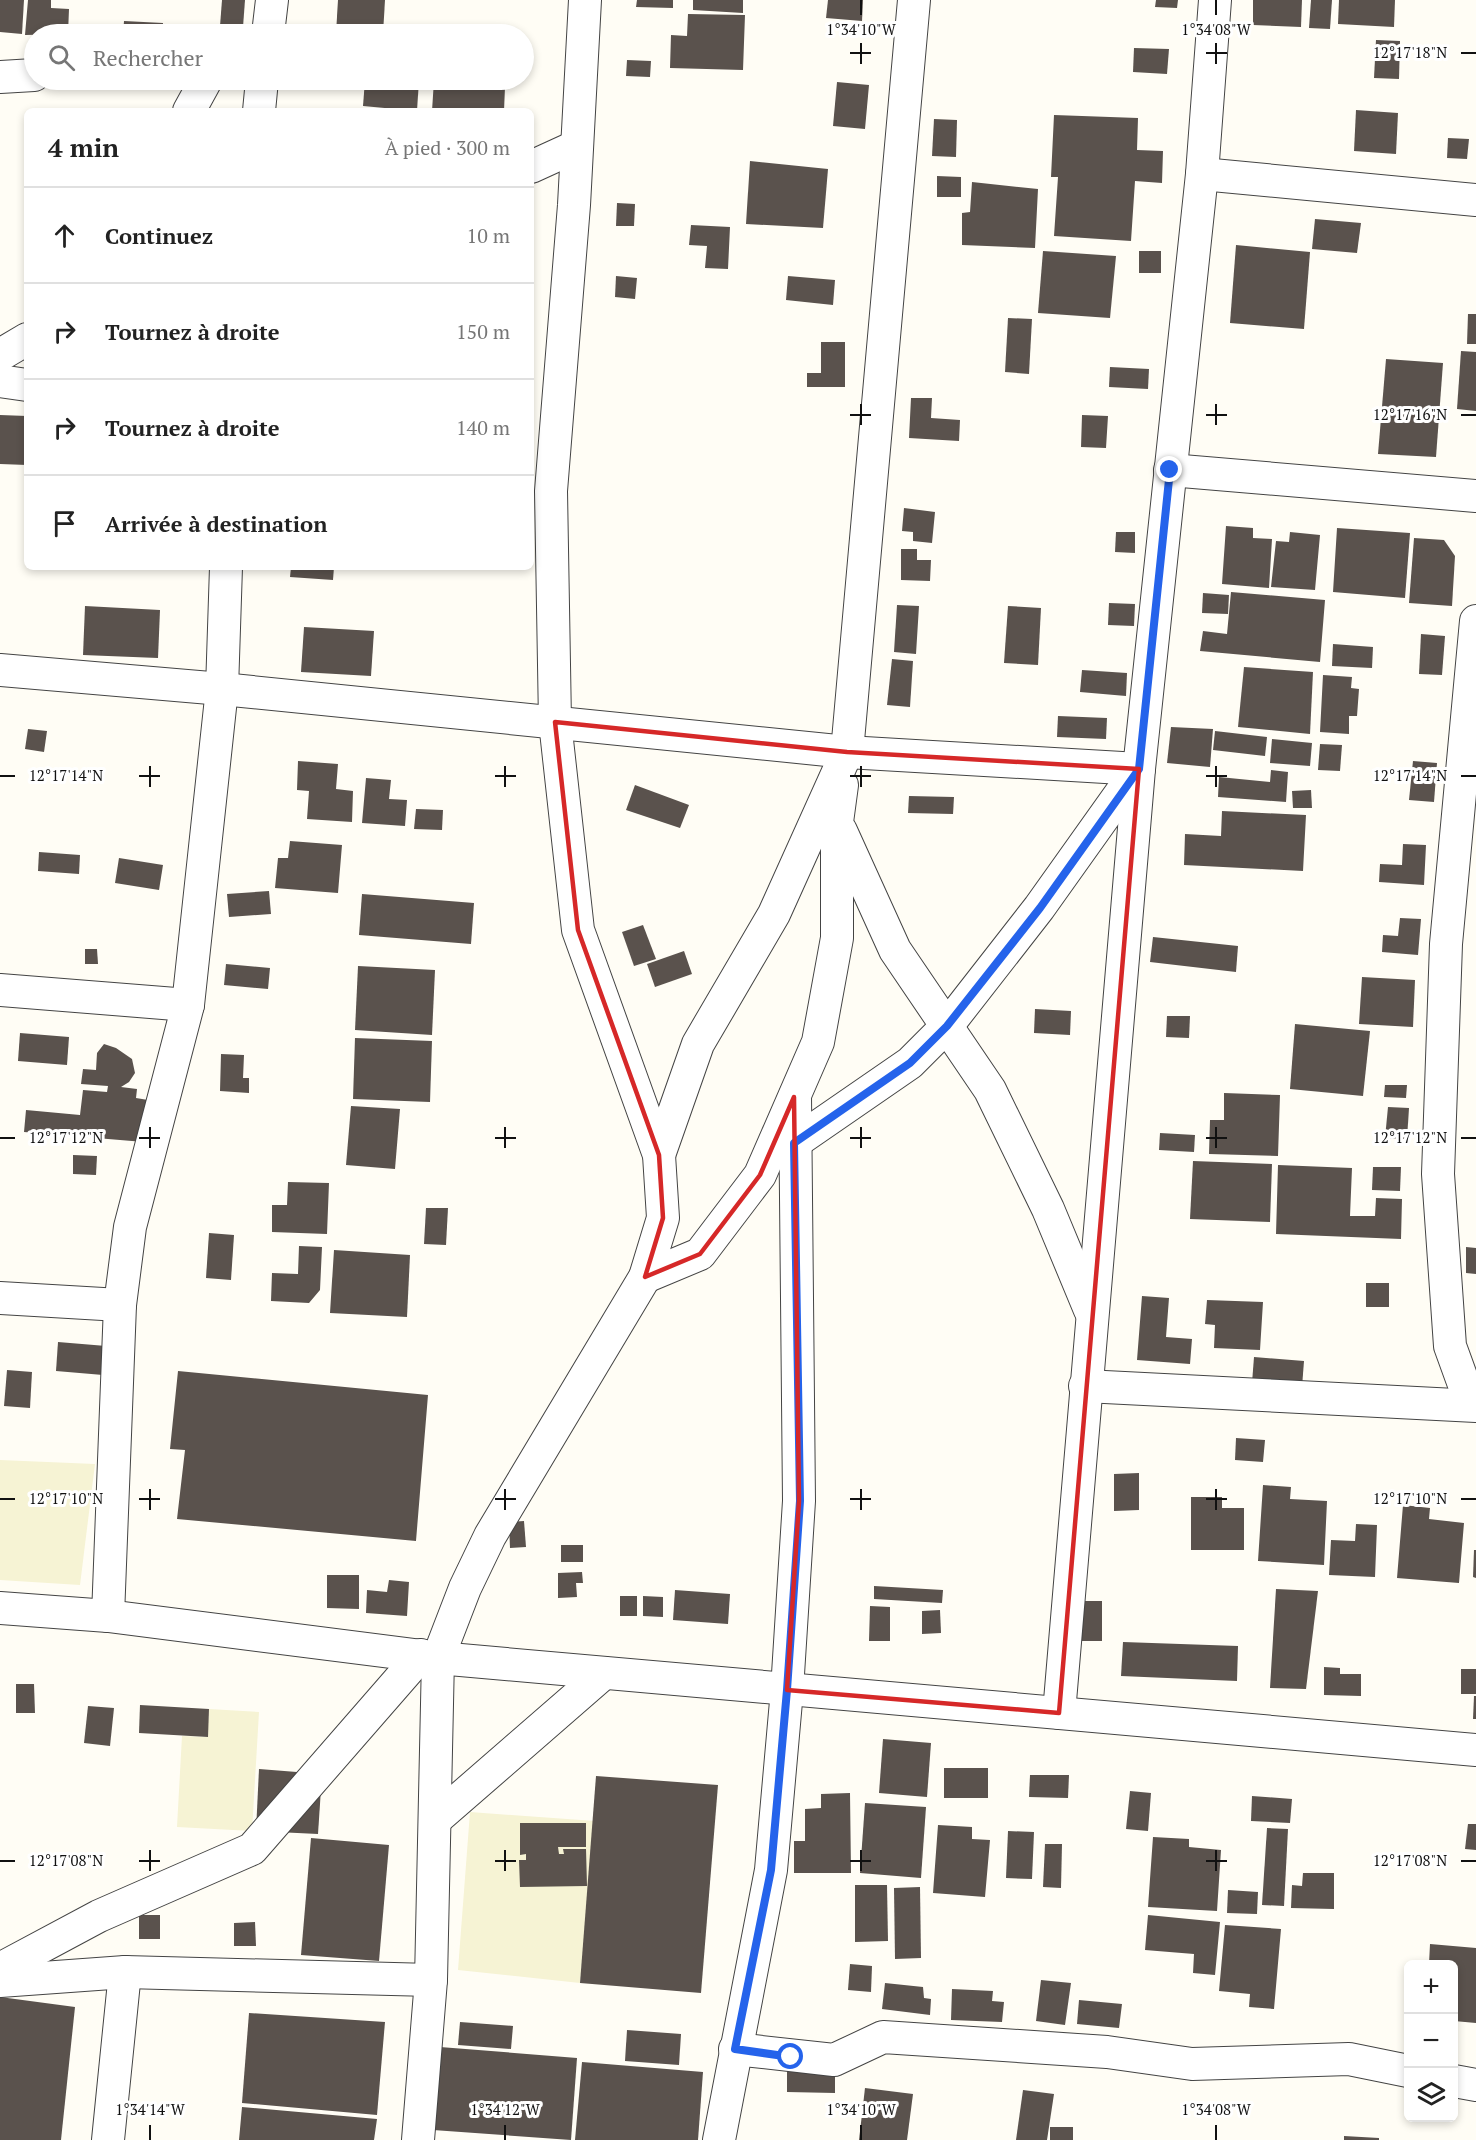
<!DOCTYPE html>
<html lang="fr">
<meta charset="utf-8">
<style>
body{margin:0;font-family:"PT Serif",serif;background:#f2f2f2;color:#222}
.controls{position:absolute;right:18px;bottom:18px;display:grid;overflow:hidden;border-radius:9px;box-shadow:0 3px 9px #0003}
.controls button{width:54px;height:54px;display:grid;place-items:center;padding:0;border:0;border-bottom:2px solid #e0e0e0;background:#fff;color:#222;font:30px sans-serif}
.stop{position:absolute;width:18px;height:18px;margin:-14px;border:4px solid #2563eb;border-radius:50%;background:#fff}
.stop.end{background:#2563eb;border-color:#fff;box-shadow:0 2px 6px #0008}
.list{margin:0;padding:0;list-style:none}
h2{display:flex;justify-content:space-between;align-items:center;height:78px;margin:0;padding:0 24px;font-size:26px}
h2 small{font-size:20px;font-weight:400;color:#767676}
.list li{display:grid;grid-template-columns:39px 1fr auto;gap:18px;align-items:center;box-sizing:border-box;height:96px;padding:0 24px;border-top:2px solid #e0e0e0}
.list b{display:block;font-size:22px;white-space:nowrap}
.list em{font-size:20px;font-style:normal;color:#767676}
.icon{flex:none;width:33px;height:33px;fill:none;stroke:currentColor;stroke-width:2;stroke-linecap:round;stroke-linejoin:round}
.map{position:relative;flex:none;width:1476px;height:2140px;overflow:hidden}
.search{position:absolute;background:#fff;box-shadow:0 3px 9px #0003;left:24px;top:24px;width:510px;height:66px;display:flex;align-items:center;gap:15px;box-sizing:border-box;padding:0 21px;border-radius:33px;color:#767676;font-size:22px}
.panel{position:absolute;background:#fff;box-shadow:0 3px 9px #0003;left:24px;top:108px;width:510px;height:462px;border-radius:9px}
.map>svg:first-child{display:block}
.farmland{fill:#f6f3d4}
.building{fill:#5a524d}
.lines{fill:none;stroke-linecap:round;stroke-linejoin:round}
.minor-casing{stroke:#444;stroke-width:34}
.minor{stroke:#fff;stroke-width:32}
.route{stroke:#2563eb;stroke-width:8}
.marked{fill:none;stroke:#d62828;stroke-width:4.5;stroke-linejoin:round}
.ticks{fill:none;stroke:#111;stroke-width:2}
.ticks-label{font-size:15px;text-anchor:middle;fill:#111;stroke:#fff;stroke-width:6;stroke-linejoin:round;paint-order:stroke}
</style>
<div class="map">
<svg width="1476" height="2140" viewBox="0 0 1476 2140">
<rect width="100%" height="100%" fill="#fffdf5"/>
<!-- farmland -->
<g class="farmland">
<polygon points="0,1460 95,1464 80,1585 0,1580"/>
<polygon points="209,1709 259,1712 252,1831 177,1827 182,1736 207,1737"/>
<polygon points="470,1812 595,1821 580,1983 458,1970"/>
</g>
<!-- building -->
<g class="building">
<polygon points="0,0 24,0 22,34 0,32"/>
<polygon points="28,0 51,0 51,8 69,9 68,34 25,35"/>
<polygon points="222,0 245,0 243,27 220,26"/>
<polygon points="338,0 385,0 383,34 336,33"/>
<polygon points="637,0 673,0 673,8 636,7"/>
<polygon points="693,0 743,0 743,13 693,10"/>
<polygon points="828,0 863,0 862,21 826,18"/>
<polygon points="1156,0 1178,0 1177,8 1155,7"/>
<polygon points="1253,0 1302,0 1301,27 1253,25"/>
<polygon points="1311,0 1332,0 1330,29 1309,28"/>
<polygon points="1339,0 1395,0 1394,27 1338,24"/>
<polygon points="688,14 745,15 743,70 670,68 671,35 687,36"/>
<polygon points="124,21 163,23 162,34 123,34"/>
<polygon points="1376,40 1400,41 1399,79 1374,78"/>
<polygon points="1134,48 1169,49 1167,74 1133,72"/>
<polygon points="627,60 651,61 650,77 626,76"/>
<polygon points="365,80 419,80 417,111 363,106"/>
<polygon points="434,80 496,80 496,87 505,87 504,111 432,111"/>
<polygon points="837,82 869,85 865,129 833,126"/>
<polygon points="1356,110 1398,113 1396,154 1354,151"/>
<polygon points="1054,115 1138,118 1137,150 1163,151 1162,183 1135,181 1131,241 1054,236 1058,177 1051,177"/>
<polygon points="934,119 957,120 956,157 932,156"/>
<polygon points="1448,138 1469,139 1467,159 1447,158"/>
<polygon points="750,161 828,169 823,228 746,224"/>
<polygon points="937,176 961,177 961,197 937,197"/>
<polygon points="972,182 1038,189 1035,248 962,245 962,213 970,212"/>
<polygon points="617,203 635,204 634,226 616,226"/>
<polygon points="1315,219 1361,223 1357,253 1312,249"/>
<polygon points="691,225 730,227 728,269 705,268 707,246 689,245"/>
<polygon points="1236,245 1310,252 1304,329 1230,323"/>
<polygon points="1043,251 1116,256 1110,318 1038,313"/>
<rect x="1139" y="251" width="22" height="22"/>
<polygon points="616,276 637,278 635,299 615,297"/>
<polygon points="788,276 835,280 833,305 786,300"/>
<polygon points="1468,314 1476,314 1476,344 1467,344"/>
<polygon points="1008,318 1032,319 1029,374 1005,372"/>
<polygon points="821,342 845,342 845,387 807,387 807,373 821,373"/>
<polygon points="1461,351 1476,352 1476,411 1457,409"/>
<polygon points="1386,359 1443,363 1436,457 1378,454"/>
<polygon points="1110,367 1149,369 1148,389 1109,387"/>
<polygon points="911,398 932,398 931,418 960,420 959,441 909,438"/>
<polygon points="0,415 27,416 27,465 0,464"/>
<polygon points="1082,415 1108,416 1106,448 1081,447"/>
<polygon points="904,508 935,512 932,543 913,541 913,532 902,531"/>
<polygon points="1226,526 1253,528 1253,538 1272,539 1269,588 1222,584"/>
<polygon points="1337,528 1410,533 1405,598 1333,592"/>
<polygon points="1116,532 1135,532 1135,553 1115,552"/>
<polygon points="1290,532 1320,535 1315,590 1271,587 1276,541 1289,542"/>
<polygon points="1414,538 1444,540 1455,556 1452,606 1409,603"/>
<polygon points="901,549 917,549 917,560 931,560 930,581 901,580"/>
<polygon points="291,567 334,567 333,580 290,577"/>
<polygon points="1231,592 1325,600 1320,662 1200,651 1203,631 1227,634"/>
<polygon points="1203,593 1229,595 1228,614 1202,613"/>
<polygon points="1109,603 1135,604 1134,626 1108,625"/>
<polygon points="897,605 919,606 916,654 894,652"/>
<polygon points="85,606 160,610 158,658 83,655"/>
<polygon points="1008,606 1041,608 1038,665 1004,663"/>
<polygon points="304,627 374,631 371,676 301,672"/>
<polygon points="1421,634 1445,636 1442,675 1419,674"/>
<polygon points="1333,644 1373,647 1372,668 1332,666"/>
<polygon points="892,659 913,661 910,707 887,705"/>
<polygon points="1244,667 1313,672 1310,734 1238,727"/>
<polygon points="1082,670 1127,673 1126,696 1080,692"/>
<polygon points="1323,675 1352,677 1351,688 1359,689 1357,716 1349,716 1349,734 1320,732"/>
<polygon points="1058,716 1107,718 1106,739 1057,737"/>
<polygon points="1171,727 1213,729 1210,767 1167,763"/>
<polygon points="28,729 47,731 44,752 25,749"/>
<polygon points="1215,731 1267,737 1265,756 1213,750"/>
<polygon points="1272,739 1312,743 1310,766 1270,763"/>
<polygon points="1320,744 1342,745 1340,771 1318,770"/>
<polygon points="298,761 338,764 336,789 353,791 352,822 307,819 309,791 297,790"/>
<polygon points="1413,761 1437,763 1434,802 1409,800"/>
<polygon points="1271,770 1288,772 1286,802 1218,797 1219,777 1270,782"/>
<polygon points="366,778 391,780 389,799 407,800 405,826 362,823"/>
<polygon points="635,785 689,805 680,828 626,810"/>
<polygon points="1311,790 1312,808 1293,808 1292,791"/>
<polygon points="909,796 954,797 953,814 908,813"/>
<polygon points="416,809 443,810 442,830 414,829"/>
<polygon points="1222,811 1306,815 1303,871 1184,865 1185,834 1221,836"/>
<polygon points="290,841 342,845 338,893 275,888 278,858 288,858"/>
<polygon points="1403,844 1426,845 1424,885 1379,882 1380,864 1402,865"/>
<polygon points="39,852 80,855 79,874 38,871"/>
<polygon points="119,858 163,865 159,890 115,883"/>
<polygon points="269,891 271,914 229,917 227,894"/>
<polygon points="362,894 474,903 471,944 359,935"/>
<polygon points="1400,918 1421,919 1418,955 1382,952 1383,935 1398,936"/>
<polygon points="643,925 656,959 634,966 622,932"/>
<polygon points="1153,937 1238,946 1236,972 1150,962"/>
<polygon points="85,949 97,949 98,964 85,964"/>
<polygon points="684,951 692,974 655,987 647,964"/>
<polygon points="226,964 270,968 268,989 224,985"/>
<polygon points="358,966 435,970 432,1035 355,1030"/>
<polygon points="1362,977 1415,980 1413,1027 1359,1024"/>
<polygon points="1035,1009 1071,1011 1070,1035 1034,1033"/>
<polygon points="1167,1016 1190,1016 1189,1038 1166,1037"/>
<polygon points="1295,1024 1370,1031 1363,1096 1290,1089"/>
<polygon points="20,1033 69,1037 67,1065 18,1061"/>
<polygon points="355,1038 432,1041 430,1102 353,1099"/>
<polygon points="104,1044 116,1048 132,1059 135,1073 129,1082 121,1087 137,1089 136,1098 148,1100 144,1142 24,1132 26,1110 80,1115 83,1090 107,1092 108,1086 81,1084 83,1069 96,1070 97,1053"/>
<polygon points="221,1054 244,1055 243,1078 249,1078 249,1093 220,1091"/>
<polygon points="1385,1085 1407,1085 1406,1098 1384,1097"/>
<polygon points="1224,1093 1280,1095 1278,1156 1209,1154 1210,1120 1224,1120"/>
<polygon points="351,1106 400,1109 395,1169 346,1165"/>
<polygon points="1388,1107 1409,1108 1407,1139 1385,1138"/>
<polygon points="1160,1133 1195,1135 1194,1152 1159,1150"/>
<polygon points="73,1155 97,1156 96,1175 73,1174"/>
<polygon points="1193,1161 1272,1164 1270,1222 1190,1219"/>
<polygon points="1278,1165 1352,1168 1350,1216 1375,1216 1376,1198 1402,1199 1401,1239 1276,1234"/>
<polygon points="1373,1167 1401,1167 1400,1191 1372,1190"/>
<polygon points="288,1182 329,1183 327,1234 272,1232 272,1205 287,1205"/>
<polygon points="426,1208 448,1208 446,1245 424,1244"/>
<polygon points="209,1233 234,1235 231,1280 206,1278"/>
<polygon points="299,1246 322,1247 320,1290 309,1303 271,1301 272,1273 298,1274"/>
<polygon points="1466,1247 1476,1248 1476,1274 1466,1273"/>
<polygon points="334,1250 410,1255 407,1317 330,1313"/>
<rect x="1366" y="1283" width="23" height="24"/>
<polygon points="1142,1296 1169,1298 1166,1337 1192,1339 1190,1364 1137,1360"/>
<polygon points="1207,1300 1263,1302 1260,1350 1214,1348 1215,1325 1205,1324"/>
<polygon points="58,1342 106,1346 103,1375 56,1371"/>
<polygon points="1254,1357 1304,1361 1302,1387 1252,1383"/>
<polygon points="7,1370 32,1372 30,1408 4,1406"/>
<polygon points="178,1371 428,1395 416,1541 177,1519 185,1450 170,1449"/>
<polygon points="1236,1438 1265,1440 1263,1462 1235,1460"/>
<polygon points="1139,1473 1139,1510 1114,1511 1114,1474"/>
<polygon points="1263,1485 1291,1487 1290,1499 1327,1501 1324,1565 1258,1561"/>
<polygon points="1191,1497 1222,1497 1222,1508 1244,1508 1244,1550 1191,1550"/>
<polygon points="1403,1505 1430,1508 1429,1519 1464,1523 1459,1583 1397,1578"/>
<polygon points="524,1521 526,1547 510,1548 509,1522"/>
<polygon points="1356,1524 1377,1525 1375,1577 1329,1575 1331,1540 1355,1541"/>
<rect x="561" y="1545" width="22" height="17"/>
<polygon points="1474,1550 1476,1550 1476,1578 1473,1577"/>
<polygon points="582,1572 583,1583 576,1583 577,1597 558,1598 558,1573"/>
<polygon points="327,1575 359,1575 359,1609 327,1608"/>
<polygon points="389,1580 409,1582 407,1616 366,1613 367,1590 387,1592"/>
<polygon points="874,1586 943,1590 942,1603 874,1599"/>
<polygon points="1276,1589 1318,1591 1306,1689 1270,1688"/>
<polygon points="675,1590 730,1594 728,1624 673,1620"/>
<rect x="620" y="1596" width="17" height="20"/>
<polygon points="643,1596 663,1597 663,1617 643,1616"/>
<rect x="1077" y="1601" width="25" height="40"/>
<polygon points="870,1606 890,1607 890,1641 869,1641"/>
<polygon points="940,1610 941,1633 922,1634 922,1611"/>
<polygon points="1123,1642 1238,1646 1237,1681 1121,1676"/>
<polygon points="1324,1667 1340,1668 1340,1674 1361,1674 1361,1696 1324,1695"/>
<rect x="1461" y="1669" width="15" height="25"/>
<polygon points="16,1684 34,1684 35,1713 16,1713"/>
<polygon points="1474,1696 1476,1696 1476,1719 1473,1719"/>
<polygon points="140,1705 209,1709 208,1737 139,1733"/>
<polygon points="88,1706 114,1708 110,1746 84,1743"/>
<polygon points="883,1739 931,1743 927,1797 879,1793"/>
<rect x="944" y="1768" width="44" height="30"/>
<polygon points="259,1769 322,1774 318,1834 256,1831"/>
<polygon points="1030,1775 1069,1775 1068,1798 1029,1797"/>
<polygon points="596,1776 718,1785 701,1993 580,1983"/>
<polygon points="1130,1791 1151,1793 1148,1831 1126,1829"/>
<polygon points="850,1793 851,1873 794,1873 794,1841 805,1841 805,1809 821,1808 821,1794"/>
<polygon points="1252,1796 1292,1799 1290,1823 1251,1821"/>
<polygon points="865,1803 926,1807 921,1878 860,1873"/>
<polygon points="520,1823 586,1823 586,1847 558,1847 559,1854 564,1854 563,1849 586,1849 587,1886 520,1887 519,1860 526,1860 526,1854 520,1855"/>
<polygon points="1468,1824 1476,1824 1476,1850 1465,1849"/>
<polygon points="938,1825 972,1827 972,1839 990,1840 985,1897 933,1893"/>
<polygon points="1267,1828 1288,1829 1284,1906 1262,1905"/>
<polygon points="1008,1831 1034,1832 1032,1879 1006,1878"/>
<polygon points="1153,1837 1189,1839 1189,1847 1221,1850 1217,1911 1148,1907"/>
<polygon points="311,1838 389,1845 379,1961 301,1955"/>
<polygon points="1045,1844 1062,1844 1061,1888 1043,1887"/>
<polygon points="1303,1873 1334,1873 1334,1909 1291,1908 1292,1885 1302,1886"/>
<polygon points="855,1885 887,1885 888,1941 855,1942"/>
<polygon points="920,1887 921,1958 895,1959 894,1888"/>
<polygon points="1228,1890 1258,1892 1257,1914 1227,1913"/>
<rect x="139" y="1915" width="21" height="24"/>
<polygon points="1148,1915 1220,1922 1215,1975 1193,1973 1194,1954 1145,1950"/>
<polygon points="255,1922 256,1946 234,1946 234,1923"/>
<polygon points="1225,1925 1281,1929 1274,2009 1249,2007 1250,1994 1219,1991"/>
<polygon points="1430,1944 1476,1948 1476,2023 1454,2021 1454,1964 1429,1964"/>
<polygon points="850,1964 872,1966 871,1992 848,1990"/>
<polygon points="1041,1980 1071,1983 1065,2025 1036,2021"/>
<polygon points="885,1983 923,1987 924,1998 931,1999 930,2015 882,2009"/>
<polygon points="952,1989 993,1991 992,2001 1004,2002 1002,2022 951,2020"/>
<polygon points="0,1997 75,2007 61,2140 0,2140"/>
<polygon points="1079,2000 1122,2004 1119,2028 1077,2024"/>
<polygon points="249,2013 385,2022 377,2115 242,2103"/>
<polygon points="460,2022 513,2026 511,2049 458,2045"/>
<polygon points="627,2030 681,2034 679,2065 625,2061"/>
<polygon points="440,2047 577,2058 571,2140 433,2130"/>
<polygon points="582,2062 703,2072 698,2140 575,2140"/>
<polygon points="787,2071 835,2071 835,2093 787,2092"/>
<polygon points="865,2088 913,2094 907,2140 859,2140"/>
<polygon points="1023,2090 1054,2094 1047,2140 1016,2140"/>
<polygon points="242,2107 377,2119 374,2140 239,2140"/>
<rect x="1050" y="2127" width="23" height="13"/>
<polygon points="1344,2136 1379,2138 1379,2140 1344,2140"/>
</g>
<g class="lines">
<defs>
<g id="minor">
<polyline points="268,34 272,0"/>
<polyline points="0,77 34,75"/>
<polyline points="189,111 206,80"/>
<polyline points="259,111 262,80"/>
<polyline points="531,167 577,146"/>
<polyline points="1202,174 1476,200"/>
<polyline points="0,355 27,339"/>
<polyline points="0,381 27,385"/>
<polyline points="1170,470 1476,496"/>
<polyline points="0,670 222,689 847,752 1139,769"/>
<polyline points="841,831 895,950 990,1090 1048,1209 1090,1310"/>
<polyline points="0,990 188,1005"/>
<polyline points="794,1143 910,1063 947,1026 1039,908 1138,769"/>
<polyline points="659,1155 698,1044 774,914 847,752 914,0"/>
<polyline points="645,1277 700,1254 760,1175 818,1042 837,938 837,822 842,785"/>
<polyline points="0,1298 120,1305"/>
<polyline points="1085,1386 1476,1406"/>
<polyline points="1471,1404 1450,1346 1438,1174 1446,944 1476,621"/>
<polyline points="0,1608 108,1616 438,1658 1476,1750"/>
<polyline points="108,1616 120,1305 130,1227 188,1005 222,689 226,567"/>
<polyline points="1059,1713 1139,769 1202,174 1215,0"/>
<polyline points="435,1820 604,1673"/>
<polyline points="0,1969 99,1916 252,1849 421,1655"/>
<polyline points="0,1981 125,1972 431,1980"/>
<polyline points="735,2049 834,2060 883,2037 1107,2052 1192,2064 1349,2059 1408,2071"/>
<polyline points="1454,2081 1476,2085"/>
<polyline points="108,2140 125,1972"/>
<polyline points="418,2140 431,1980 438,1658 465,1588 490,1536 645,1277 663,1218 659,1155 578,930 555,722 551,491 574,205 585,0"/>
<polyline points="719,2140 771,1870 787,1690 799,1501 795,1096"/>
</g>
</defs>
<!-- minor casing -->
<use href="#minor" class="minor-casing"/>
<!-- minor -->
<use href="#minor" class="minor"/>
</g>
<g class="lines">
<!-- route -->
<polyline class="route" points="791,2057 735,2049 771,1870 787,1690 800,1501 794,1143 910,1063 947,1026 1040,908 1139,769 1170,470"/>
</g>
<!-- marked area -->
<path class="marked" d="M555,722L847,752L1139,769L1059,1713L787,1690L799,1501L794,1097L760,1175L700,1254L645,1277L663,1218L659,1155L578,930Z"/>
<!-- ticks -->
<path class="ticks" d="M861,0V15M1216,0V15M861,43V64M1216,43V64M850,53H871M1206,53H1227M1461,53H1476M861,404V425M1216,404V425M850,415H871M1206,415H1227M1461,415H1476M150,766V787M505,766V787M861,766V787M1216,766V787M0,776H15M139,776H160M495,776H516M850,776H871M1206,776H1227M1461,776H1476M150,1127V1148M505,1127V1148M861,1127V1148M1216,1127V1148M0,1138H15M139,1138H160M495,1138H516M850,1138H871M1206,1138H1227M1461,1138H1476M150,1489V1510M505,1489V1510M861,1489V1510M1216,1489V1510M0,1499H15M139,1499H160M495,1499H516M850,1499H871M1206,1499H1227M1461,1499H1476M150,1850V1871M505,1850V1871M861,1850V1871M1216,1850V1871M0,1861H15M139,1861H160M495,1861H516M850,1861H871M1206,1861H1227M1461,1861H1476M150,2125V2140M505,2125V2140M861,2125V2140M1216,2125V2140"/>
<g class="ticks-label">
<text x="861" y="35">1°34'10"W</text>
<text x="1216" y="35">1°34'08"W</text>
<text x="1410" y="58">12°17'18"N</text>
<text x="1410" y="420">12°17'16"N</text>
<text x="66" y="781">12°17'14"N</text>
<text x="1410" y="781">12°17'14"N</text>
<text x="66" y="1143">12°17'12"N</text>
<text x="1410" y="1143">12°17'12"N</text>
<text x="66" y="1504">12°17'10"N</text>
<text x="1410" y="1504">12°17'10"N</text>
<text x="66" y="1866">12°17'08"N</text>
<text x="1410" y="1866">12°17'08"N</text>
<text x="150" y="2115">1°34'14"W</text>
<text x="505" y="2115">1°34'12"W</text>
<text x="861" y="2115">1°34'10"W</text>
<text x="1216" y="2115">1°34'08"W</text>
</g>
</svg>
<div class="controls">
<button>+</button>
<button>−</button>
<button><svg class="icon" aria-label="layers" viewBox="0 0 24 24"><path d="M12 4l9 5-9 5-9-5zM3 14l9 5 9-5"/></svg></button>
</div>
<div class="stop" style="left:791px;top:2057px"></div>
<div class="stop end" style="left:1170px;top:470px"></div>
<div class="search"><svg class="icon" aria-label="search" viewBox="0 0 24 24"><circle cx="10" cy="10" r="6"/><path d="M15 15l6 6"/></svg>Rechercher</div>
<section class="panel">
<h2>4 min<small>À pied · 300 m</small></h2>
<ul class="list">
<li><svg class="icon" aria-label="ahead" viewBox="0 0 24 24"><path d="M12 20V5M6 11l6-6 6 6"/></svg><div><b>Continuez</b></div><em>10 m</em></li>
<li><svg class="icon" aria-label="right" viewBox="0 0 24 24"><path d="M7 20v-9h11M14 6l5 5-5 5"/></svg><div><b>Tournez à droite</b></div><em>150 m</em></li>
<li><svg class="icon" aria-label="right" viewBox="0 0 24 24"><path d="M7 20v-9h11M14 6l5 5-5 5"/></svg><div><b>Tournez à droite</b></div><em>140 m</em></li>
<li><svg class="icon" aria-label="arrive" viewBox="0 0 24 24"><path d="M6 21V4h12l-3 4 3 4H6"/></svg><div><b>Arrivée à destination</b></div></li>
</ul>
</section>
</div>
